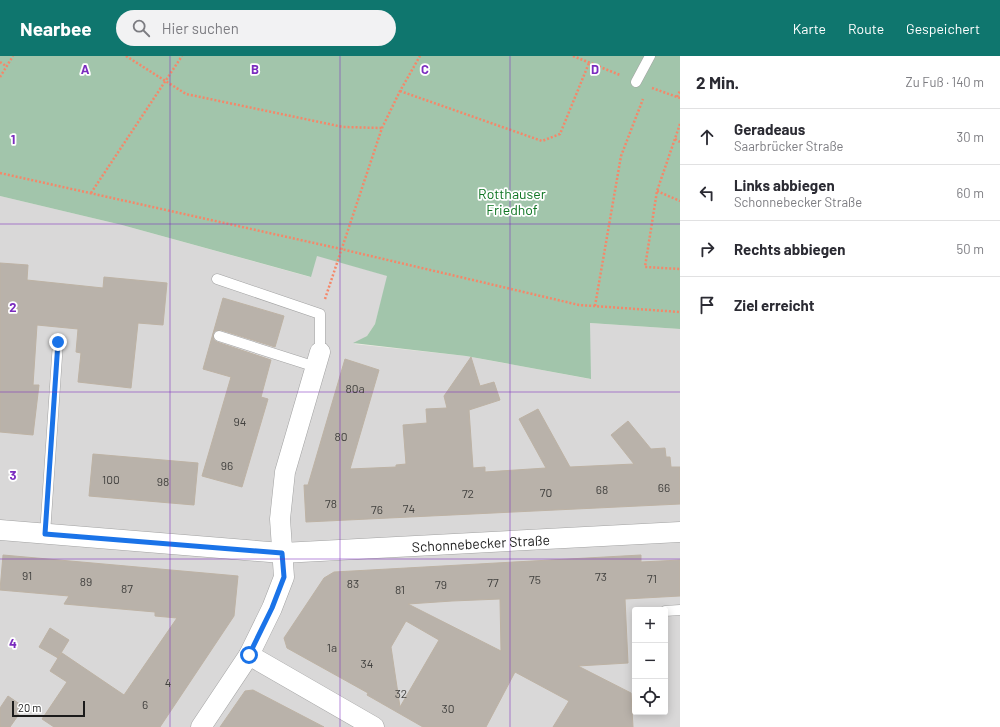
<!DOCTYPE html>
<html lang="de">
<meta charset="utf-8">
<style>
body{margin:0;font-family:Barlow,sans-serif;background:#f2f2f3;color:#2b2b33}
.controls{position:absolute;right:12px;bottom:12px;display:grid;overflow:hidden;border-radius:4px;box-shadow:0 2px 10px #0003}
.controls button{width:36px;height:36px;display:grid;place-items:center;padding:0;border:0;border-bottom:1px solid #e1e1e2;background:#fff;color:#2b2b33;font:20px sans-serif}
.scale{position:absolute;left:12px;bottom:10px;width:73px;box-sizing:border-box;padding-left:4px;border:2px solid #1b1b1b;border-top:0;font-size:11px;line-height:14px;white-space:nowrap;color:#1b1b1b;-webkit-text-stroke:3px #fff;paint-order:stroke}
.stop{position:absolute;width:12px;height:12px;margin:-9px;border:3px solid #1a73e8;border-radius:50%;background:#fff}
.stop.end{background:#1a73e8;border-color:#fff;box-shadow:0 1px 4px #0008}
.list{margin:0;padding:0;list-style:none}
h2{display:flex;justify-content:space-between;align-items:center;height:52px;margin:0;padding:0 16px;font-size:17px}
h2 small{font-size:13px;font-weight:400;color:#7c7c81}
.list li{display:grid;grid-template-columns:26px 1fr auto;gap:12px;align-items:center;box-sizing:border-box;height:56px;padding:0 16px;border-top:1px solid #e1e1e2}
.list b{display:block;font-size:15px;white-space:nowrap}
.list p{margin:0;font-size:13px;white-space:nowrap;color:#7c7c81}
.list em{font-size:13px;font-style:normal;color:#7c7c81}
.icon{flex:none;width:22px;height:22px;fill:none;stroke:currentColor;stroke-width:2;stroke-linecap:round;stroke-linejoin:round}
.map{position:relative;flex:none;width:680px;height:671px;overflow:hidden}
header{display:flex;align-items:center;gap:24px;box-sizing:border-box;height:56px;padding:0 20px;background:#0f766e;color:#fff}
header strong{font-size:19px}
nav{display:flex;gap:22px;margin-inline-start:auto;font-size:14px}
.search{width:280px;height:36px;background:#f2f2f3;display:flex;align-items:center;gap:10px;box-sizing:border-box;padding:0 14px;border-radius:22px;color:#7c7c81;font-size:15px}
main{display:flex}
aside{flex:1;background:#fff}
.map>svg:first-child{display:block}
.residential{fill:#d9d8d8;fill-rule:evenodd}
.cemetery{fill:#a2c5ab}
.building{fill:#b9b2aa;stroke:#bdb2a4;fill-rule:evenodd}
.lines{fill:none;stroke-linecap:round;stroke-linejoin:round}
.lane-casing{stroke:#a2a2a2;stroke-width:11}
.street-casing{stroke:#a2a2a2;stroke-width:21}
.path{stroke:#f58769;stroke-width:2.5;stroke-dasharray:2 2;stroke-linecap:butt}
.lane{stroke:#fff;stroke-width:10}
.street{stroke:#fff;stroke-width:20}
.route{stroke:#1a73e8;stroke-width:5}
.grid{fill:none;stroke:#7b2cbf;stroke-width:1;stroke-opacity:0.55}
.labels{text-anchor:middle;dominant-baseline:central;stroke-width:3.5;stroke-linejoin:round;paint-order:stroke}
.number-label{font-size:12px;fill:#42413f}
.park-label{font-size:14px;fill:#0e7422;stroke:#fff}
.street-label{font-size:14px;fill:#1b1b1b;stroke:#fff}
.grid-label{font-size:13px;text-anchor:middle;font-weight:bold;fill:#7b2cbf;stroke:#fff;stroke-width:3.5;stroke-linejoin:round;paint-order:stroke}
</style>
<header>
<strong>Nearbee</strong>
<div class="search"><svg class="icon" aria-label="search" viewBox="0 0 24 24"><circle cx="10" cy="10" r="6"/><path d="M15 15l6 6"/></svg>Hier suchen</div>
<nav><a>Karte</a><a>Route</a><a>Gespeichert</a></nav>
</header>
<main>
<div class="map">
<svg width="680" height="671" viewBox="0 0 680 671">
<rect width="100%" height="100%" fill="#eceae1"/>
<!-- residential -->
<path class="residential" d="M0,140L122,169L310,221L316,199L388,220L375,268L367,280L354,288L466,300L590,323L589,267L680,273V671H0ZM635,554H665V656H635Z"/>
<!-- cemetery -->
<polygon class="cemetery" points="0,0 680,0 680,273 590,267 591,323 466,300 353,287 367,280 375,268 387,220 317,200 311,221 122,169 0,140"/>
<!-- building -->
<g class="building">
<polygon points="0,207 28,209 27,224 103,232 104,221 167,227 163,269 138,267 131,332 78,326 81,297 76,296 78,273 37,269 33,329 39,329 33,379 0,376"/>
<polygon points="223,242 284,260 275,291 221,274 215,275 213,278 214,284 217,286 271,304 261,341 268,343 242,431 202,420 231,321 203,313"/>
<polygon points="471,301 480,330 494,326 500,344 469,354 473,412 485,411 485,416 546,412 519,363 538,353 570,411 634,408 611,379 628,365 651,393 665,392 666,401 670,401 671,411 680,411 680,448 306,466 304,429 308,429 345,303 379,314 350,413 396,411 396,409 406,408 403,369 427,367 426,353 447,352 444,340"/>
<polygon points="93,398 198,407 194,449 89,440"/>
<polygon points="3,499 238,520 234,560 160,671 54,671 42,663 67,626 50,615 58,602 39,591 50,572 69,584 58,602 62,597 124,639 177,562 155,560 155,556 64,548 69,540 0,534"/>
<path d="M641,499V506L680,504V540L625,543L628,607L578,610L631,637L633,671H553L569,645L515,616L486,671H423L367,639L368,637L287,592L284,582L324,522L334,516ZM500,543L501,595L408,548L452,545ZM406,565L439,584L400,651L391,591Z"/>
<polygon points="253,634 324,671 220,671 245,635"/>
<polygon points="8,640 24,651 10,671 0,671 0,652"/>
</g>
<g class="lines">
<defs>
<g id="lane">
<polyline points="636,26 650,0"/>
<polyline points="217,223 320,258 320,296"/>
<polyline points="219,280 316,311"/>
<polyline points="45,478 58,286"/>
<polyline points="665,555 680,554"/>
</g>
<g id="street">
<path id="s1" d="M0,474L282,497L680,476"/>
<polyline points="249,599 374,671"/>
<polyline points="201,671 249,599 272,552 284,521 280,463 285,416 320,296"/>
</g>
</defs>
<!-- lane casing -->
<use href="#lane" class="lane-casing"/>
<!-- street casing -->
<use href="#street" class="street-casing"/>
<!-- path -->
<g class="path">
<polyline points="126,0 186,38 343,71 382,72"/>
<polyline points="573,0 620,19"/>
<polyline points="0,6 6,10"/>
<polyline points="0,21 13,0"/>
<polyline points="652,32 680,42"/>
<polyline points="400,35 542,85 560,78 589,7"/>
<polyline points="677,41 680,35"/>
<polyline points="680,68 657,135 645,211 680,213"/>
<polyline points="675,83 680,86"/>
<polyline points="0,117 341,193 579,249 680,256"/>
<polyline points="657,135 680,145"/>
<polyline points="91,137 182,0"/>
<polyline points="325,243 382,72 400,35 420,0"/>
<polyline points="595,250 621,100 643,43"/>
</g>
<!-- lane -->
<use href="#lane" class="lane"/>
<!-- street -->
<use href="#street" class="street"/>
</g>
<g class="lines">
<!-- route -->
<polyline class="route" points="58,286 45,478 282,497 284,521 272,552 249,599"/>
</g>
<!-- grid -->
<path class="grid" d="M170,0V671M340,0V671M510,0V671M0,168H680M0,336H680M0,503H680"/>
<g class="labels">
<!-- number labels -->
<g class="number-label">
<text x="355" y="332">80a</text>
<text x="240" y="365">94</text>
<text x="341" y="380">80</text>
<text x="227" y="409">96</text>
<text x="111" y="423">100</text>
<text x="163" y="425">98</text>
<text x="664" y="431">66</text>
<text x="602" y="433">68</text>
<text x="546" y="436">70</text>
<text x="468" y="437">72</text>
<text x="331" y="447">78</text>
<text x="409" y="452">74</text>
<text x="377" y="453">76</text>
<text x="27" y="519">91</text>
<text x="601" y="520">73</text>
<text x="652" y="522">71</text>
<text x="535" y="523">75</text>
<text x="86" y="525">89</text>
<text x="493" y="526">77</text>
<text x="353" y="527">83</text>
<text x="441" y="528">79</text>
<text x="127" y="532">87</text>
<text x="400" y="533">81</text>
<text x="332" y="591">1a</text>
<text x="367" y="607">34</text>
<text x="168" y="626">4</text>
<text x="401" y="637">32</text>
<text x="145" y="648">6</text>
<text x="448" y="652">30</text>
</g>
<!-- park labels -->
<g class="park-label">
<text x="512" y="137">Rotthauser<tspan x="512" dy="16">Friedhof</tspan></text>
</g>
<!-- street labels -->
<g class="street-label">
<text stroke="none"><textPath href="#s1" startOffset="482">Schonnebecker Straße</textPath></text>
</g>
</g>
<g class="grid-label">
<text x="85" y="18">A</text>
<text x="255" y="18">B</text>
<text x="425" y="18">C</text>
<text x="595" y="18">D</text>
<text x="13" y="88">1</text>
<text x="13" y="256">2</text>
<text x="13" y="424">3</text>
<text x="13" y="592">4</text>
</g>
</svg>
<div class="controls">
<button>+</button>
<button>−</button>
<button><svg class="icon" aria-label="locate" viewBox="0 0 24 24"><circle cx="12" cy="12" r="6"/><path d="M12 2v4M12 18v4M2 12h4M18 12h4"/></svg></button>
</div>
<div class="scale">20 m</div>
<div class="stop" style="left:249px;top:599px"></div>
<div class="stop end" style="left:58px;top:286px"></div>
</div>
<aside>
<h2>2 Min.<small>Zu Fuß · 140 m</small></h2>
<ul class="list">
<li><svg class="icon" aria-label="ahead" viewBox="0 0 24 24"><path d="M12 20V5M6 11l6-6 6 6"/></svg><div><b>Geradeaus</b><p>Saarbrücker Straße</p></div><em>30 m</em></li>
<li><svg class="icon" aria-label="left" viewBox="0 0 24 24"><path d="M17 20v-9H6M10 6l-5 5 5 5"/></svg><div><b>Links abbiegen</b><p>Schonnebecker Straße</p></div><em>60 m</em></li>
<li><svg class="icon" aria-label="right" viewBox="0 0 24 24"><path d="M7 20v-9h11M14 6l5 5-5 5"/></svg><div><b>Rechts abbiegen</b></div><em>50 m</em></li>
<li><svg class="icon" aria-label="arrive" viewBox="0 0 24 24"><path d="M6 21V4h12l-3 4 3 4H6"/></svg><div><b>Ziel erreicht</b></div></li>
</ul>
</aside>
</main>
